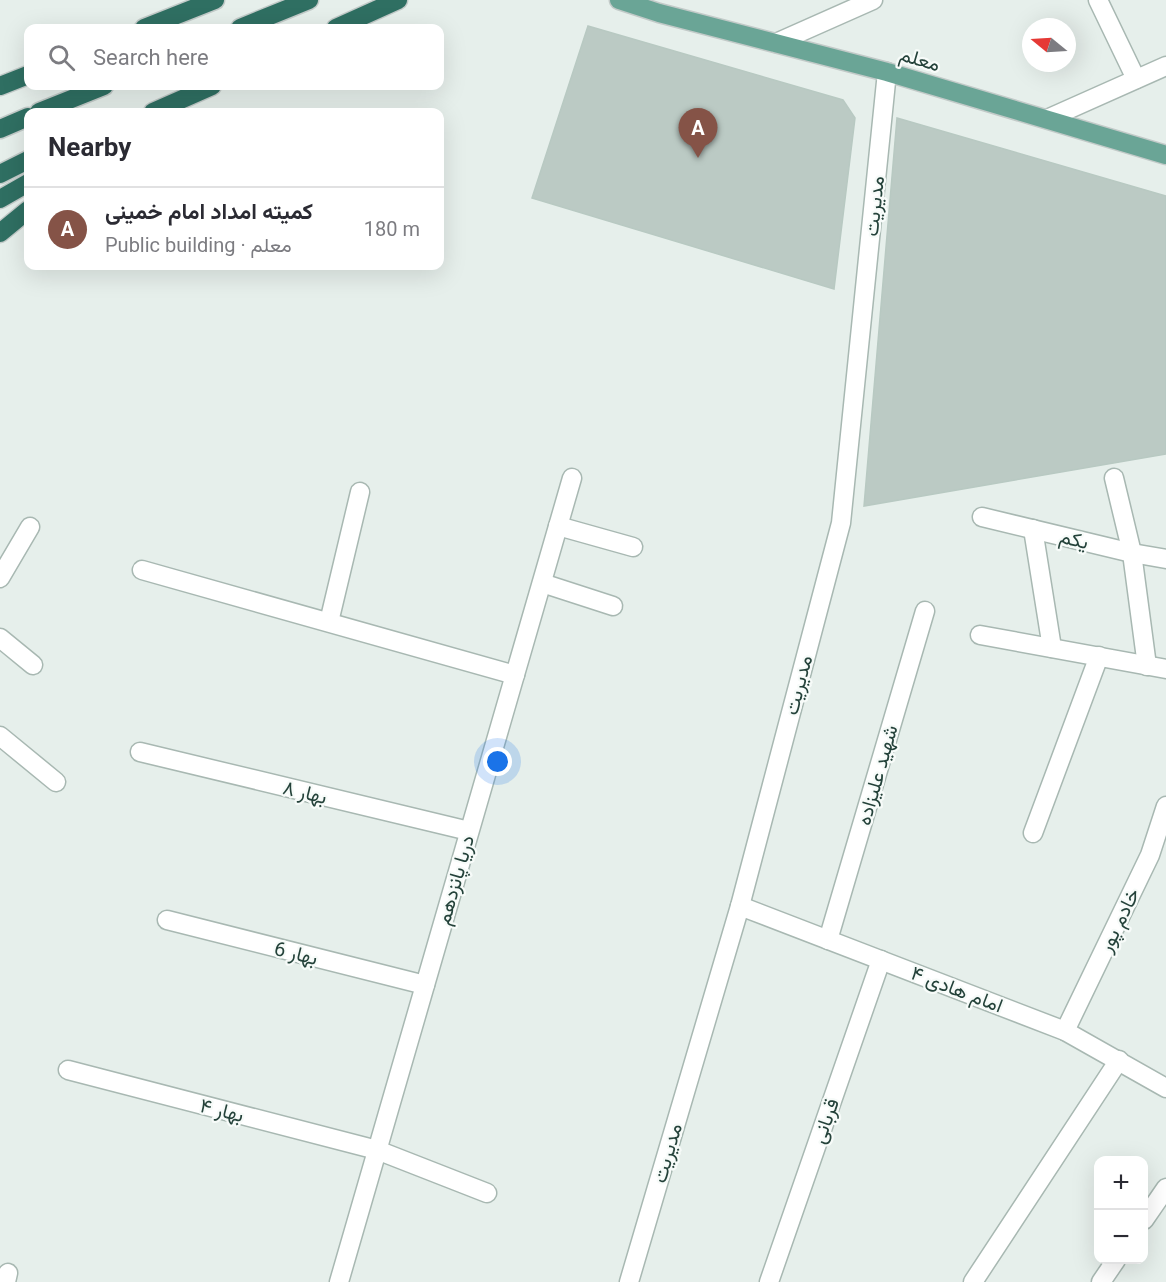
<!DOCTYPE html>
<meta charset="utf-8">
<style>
body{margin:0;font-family:Roboto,Vazirmatn,sans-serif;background:#f7f7f7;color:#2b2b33}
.controls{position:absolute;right:18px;bottom:18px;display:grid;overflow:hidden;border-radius:12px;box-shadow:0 6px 24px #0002}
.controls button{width:54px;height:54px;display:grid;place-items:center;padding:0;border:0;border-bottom:2px solid #e1e1e2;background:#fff;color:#2b2b33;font:30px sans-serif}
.compass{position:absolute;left:1022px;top:18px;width:54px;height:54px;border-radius:50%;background:#fff;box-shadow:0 6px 24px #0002;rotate:288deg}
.you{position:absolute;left:498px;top:762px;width:21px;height:21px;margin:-15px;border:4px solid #fff;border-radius:50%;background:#1a73e8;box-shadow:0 0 0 9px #1a73e833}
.badge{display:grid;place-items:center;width:39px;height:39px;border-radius:50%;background:#855347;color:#fff;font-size:20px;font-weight:700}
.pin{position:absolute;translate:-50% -50px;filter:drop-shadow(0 2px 3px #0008)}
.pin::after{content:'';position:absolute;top:32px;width:21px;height:18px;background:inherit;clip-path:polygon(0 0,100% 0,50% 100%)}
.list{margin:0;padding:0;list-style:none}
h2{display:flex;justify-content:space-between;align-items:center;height:78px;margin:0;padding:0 24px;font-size:26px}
h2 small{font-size:20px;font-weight:400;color:#7c7c81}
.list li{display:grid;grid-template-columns:39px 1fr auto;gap:18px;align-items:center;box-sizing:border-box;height:84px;padding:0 24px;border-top:2px solid #e1e1e2}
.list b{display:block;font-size:22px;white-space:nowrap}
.list p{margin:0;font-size:20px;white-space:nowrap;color:#7c7c81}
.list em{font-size:20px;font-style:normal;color:#7c7c81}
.icon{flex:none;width:33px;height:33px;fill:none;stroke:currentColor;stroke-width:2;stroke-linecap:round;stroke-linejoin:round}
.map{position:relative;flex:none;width:1166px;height:1282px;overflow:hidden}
.search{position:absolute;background:#fff;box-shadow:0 6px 24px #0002;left:24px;top:24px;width:420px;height:66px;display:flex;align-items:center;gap:15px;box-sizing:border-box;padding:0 21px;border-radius:12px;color:#7c7c81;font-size:22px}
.panel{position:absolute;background:#fff;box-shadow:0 6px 24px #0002;left:24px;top:108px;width:420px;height:162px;border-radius:12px}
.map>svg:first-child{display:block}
.building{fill:#bbcac4;stroke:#b8c9c2;stroke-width:1.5}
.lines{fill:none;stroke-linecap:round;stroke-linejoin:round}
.minor-casing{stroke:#a8b8b2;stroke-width:21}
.major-casing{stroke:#c2cac8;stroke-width:21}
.highway-casing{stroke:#c2cac8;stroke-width:21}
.minor{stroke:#fff;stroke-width:18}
.major{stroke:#6aa596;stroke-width:18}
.highway{stroke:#2f6f62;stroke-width:18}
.labels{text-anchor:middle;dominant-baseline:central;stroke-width:4.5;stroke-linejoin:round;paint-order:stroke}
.street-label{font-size:20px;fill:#24423a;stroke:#f7fbf9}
</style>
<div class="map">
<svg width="1166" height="1282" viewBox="0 0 1166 1282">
<rect width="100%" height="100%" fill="#e6efeb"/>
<!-- building -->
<g class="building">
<polygon points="588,26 843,100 855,118 834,289 532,198"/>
<polygon points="897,118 1166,196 1166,454 864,506"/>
</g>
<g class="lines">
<defs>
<g id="minor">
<polyline points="1098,0 1136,79"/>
<polyline points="776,43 873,0"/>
<polyline points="1047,119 1166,66"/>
<polyline points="1114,478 1132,553 1147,666"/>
<polyline points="982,517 1132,553 1166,559"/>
<polyline points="558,526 633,547"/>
<polyline points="1033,529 1052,648"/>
<polyline points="142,570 515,675"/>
<polyline points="0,578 30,527"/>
<polyline points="542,583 613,606"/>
<polyline points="329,622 360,492"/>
<polyline points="980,635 1166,669"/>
<polyline points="0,638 33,665"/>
<polyline points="0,736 56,782"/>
<polyline points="140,752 469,831"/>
<polyline points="1033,833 1099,656"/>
<polyline points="740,906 1065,1031 1166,1088"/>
<polyline points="167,920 425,985"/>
<polyline points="828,940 925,611"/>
<polyline points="1065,1031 1150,855 1166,806"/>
<polyline points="68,1070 377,1150 487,1193"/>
<polyline points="1144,1220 1166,1188"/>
<polyline points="6,1282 8,1273"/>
<polyline points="339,1282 572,478"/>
<polyline points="629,1282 740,906 841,523 887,72"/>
<polyline points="769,1282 881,960"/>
<polyline points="973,1282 1119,1060"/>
<polyline points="1101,1282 1116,1260"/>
</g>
<polyline id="major" points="619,0 659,13 887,72 1166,155"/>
<g id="highway">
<polyline points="144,28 215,0"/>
<polyline points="240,28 309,0"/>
<polyline points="336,28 398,0"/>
<polyline points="0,86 28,75"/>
<polyline points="39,112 104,86"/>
<polyline points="153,112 212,86"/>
<polyline points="0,129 28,117"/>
<polyline points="0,174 28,160"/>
<polyline points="0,199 28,183"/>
<polyline points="0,233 28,210"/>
</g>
</defs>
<!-- minor casing -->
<use href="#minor" class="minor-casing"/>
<!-- major casing -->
<use href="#major" class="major-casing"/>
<!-- highway casing -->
<use href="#highway" class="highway-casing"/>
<!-- minor -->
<use href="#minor" class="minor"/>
<!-- major -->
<use href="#major" class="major"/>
<!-- highway -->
<use href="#highway" class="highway"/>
</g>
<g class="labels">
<!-- street labels -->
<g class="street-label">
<text transform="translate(920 59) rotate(16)">معلم</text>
<text transform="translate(874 206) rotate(-84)">مدیریت</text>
<text transform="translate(1074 539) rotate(14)">یکم</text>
<text transform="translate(798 685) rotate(-75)">مدیریت</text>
<text transform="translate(877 775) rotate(-74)">شهید علیزاده</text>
<text transform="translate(305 792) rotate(14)">بهار ۸</text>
<text transform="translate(455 880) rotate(-74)">دریا پانزدهم</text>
<text transform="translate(1119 920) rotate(-64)">خادم پور</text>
<text transform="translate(296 953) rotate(14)">بهار 6</text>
<text transform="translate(957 989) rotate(21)">امام هادی ۴</text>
<text transform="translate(222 1110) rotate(14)">بهار ۴</text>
<text transform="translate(825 1121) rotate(-71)">قربانی</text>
<text transform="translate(667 1153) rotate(-74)">مدیریت</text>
</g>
</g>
</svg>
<div class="controls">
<button>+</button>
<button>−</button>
</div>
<svg class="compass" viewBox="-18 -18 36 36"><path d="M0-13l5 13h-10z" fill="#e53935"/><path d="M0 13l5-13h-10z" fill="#7c7c81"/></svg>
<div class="you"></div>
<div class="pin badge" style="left:698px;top:158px">A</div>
<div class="search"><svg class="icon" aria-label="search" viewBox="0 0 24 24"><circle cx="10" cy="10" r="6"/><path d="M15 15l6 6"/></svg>Search here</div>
<section class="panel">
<h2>Nearby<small></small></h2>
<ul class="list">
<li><span class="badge">A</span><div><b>کمیته امداد امام خمینی</b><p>Public building · معلم</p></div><em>180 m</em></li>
</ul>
</section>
</div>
